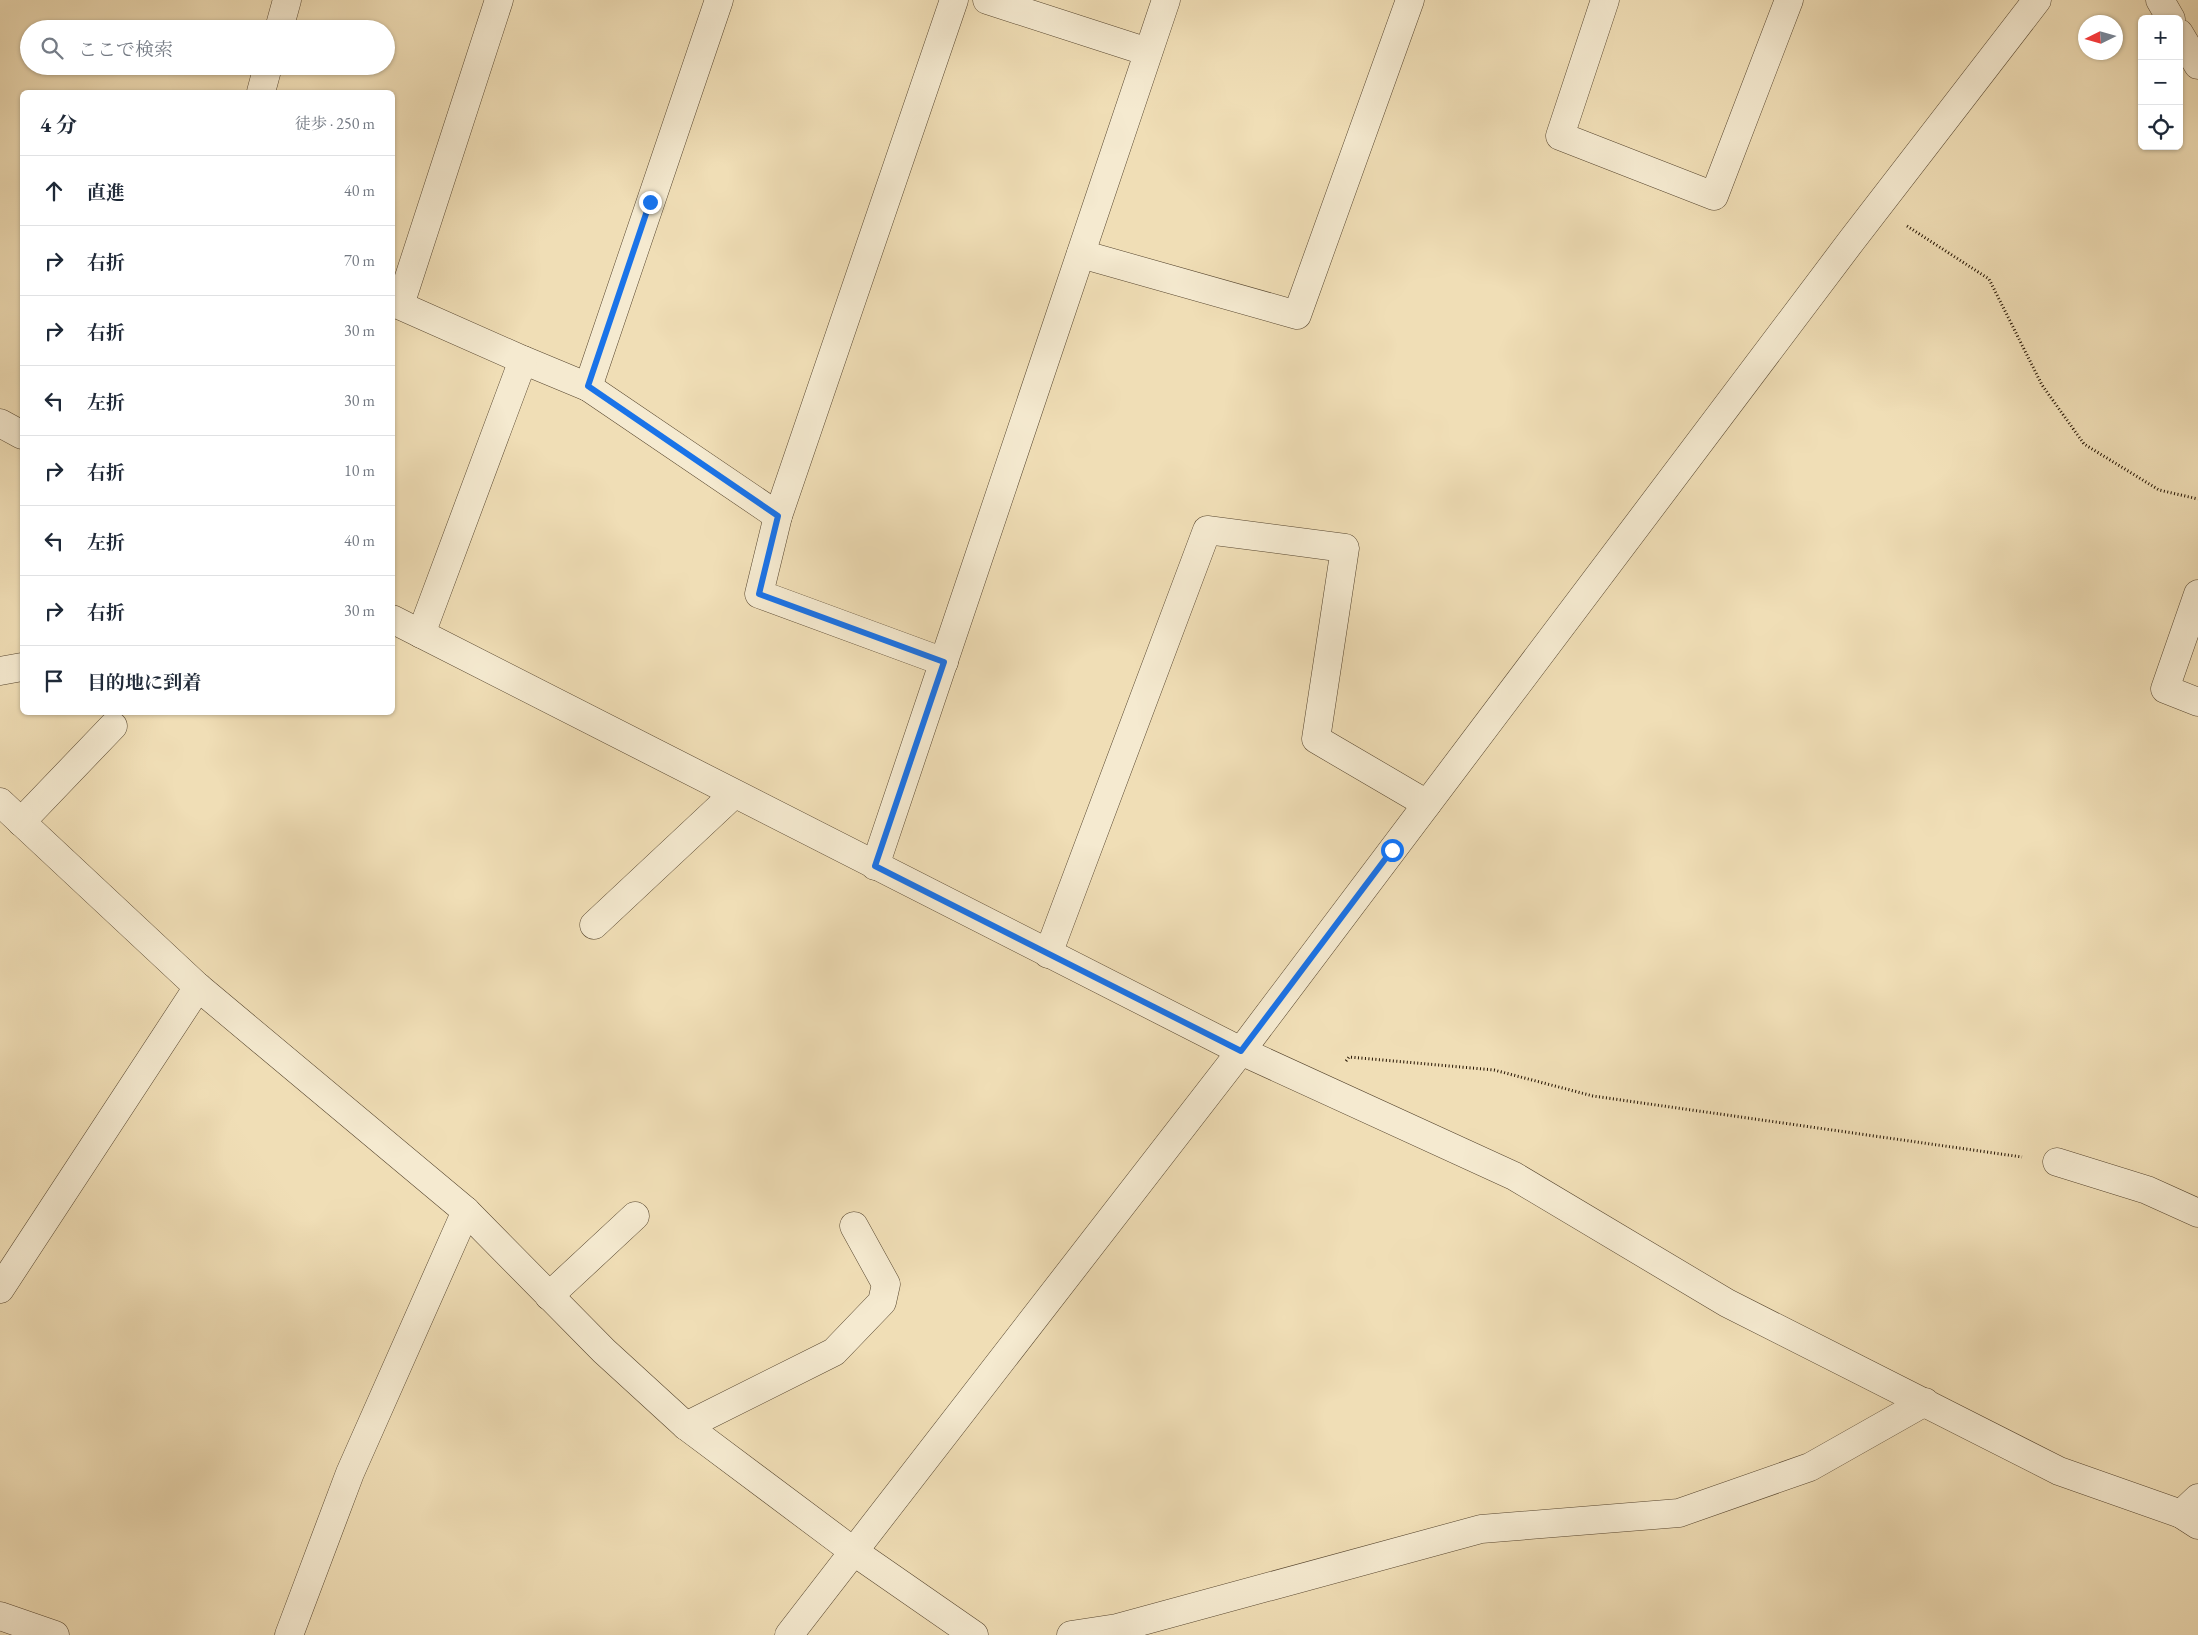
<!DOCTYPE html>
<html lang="ja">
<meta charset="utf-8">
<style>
body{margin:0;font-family:"EB Garamond","Noto Serif JP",serif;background:#f6f6f7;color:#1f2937}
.controls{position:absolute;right:15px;top:15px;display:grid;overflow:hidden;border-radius:8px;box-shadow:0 1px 4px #0004}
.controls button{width:45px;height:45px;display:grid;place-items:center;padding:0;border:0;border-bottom:1px solid #e0e1e3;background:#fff;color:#1f2937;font:25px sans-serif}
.compass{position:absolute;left:2078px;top:15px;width:45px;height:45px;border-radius:50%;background:#fff;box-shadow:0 1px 4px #0004;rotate:265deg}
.stop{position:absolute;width:15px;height:15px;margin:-11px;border:4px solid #1a73e8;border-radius:50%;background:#fff}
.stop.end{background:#1a73e8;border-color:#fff;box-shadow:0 1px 5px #0008}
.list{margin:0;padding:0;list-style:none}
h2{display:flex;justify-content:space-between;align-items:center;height:65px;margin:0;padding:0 20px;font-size:21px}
h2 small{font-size:16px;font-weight:400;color:#747a83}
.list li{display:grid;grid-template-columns:32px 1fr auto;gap:15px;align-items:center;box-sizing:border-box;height:70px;padding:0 20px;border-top:1px solid #e0e1e3}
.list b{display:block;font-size:19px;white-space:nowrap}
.list em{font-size:16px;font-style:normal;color:#747a83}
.icon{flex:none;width:28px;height:28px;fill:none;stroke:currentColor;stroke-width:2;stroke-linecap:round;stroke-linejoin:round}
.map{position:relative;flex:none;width:2198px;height:1635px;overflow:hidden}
.search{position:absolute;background:#fff;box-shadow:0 1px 4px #0004;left:20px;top:20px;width:375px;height:55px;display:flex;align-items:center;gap:12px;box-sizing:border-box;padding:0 18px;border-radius:28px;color:#747a83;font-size:19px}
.panel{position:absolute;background:#fff;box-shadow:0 1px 4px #0004;left:20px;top:90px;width:375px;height:625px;border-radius:8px}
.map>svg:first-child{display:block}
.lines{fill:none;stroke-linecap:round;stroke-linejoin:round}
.minor-casing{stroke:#56452e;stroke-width:29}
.path{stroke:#231200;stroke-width:3;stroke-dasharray:1 2.5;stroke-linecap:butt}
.minor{stroke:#f5ead0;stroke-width:28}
.route{stroke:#1a73e8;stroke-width:6}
</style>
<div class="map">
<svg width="2198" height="1635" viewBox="0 0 2198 1635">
<rect width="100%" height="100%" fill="#f0deb6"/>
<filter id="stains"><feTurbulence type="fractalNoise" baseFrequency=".004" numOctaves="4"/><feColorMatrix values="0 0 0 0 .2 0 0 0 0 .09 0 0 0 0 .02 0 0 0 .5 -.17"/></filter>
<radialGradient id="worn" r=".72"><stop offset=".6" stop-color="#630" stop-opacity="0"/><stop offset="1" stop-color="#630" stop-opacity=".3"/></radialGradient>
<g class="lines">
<defs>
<g id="minor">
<polyline points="987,0 1148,52"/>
<polyline points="1605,0 1560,136 1714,196 1789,0"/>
<polyline points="2160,0 2171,19"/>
<polyline points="279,29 287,0"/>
<polyline points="2179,33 2198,65"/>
<polyline points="261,92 268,66"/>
<polyline points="1081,254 1297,315 1410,0"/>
<polyline points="392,302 523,360 588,387 778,516"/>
<polyline points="400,305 499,0"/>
<polyline points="588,387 719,0"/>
<polyline points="0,423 22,435"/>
<polyline points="2198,594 2165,689 2198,702"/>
<polyline points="392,619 1241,1051 1514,1176 1727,1303 2059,1471 2181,1514 2198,1525"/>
<polyline points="421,634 523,360"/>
<polyline points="944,662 759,594 778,516 954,0"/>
<polyline points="0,671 22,667"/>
<polyline points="0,802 198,987 466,1211 604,1351 686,1426 853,1551 974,1635"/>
<polyline points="21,822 113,726"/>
<polyline points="875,866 1166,0"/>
<polyline points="594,925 734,794"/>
<polyline points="1048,954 1207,530 1345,548 1316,739 1427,804"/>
<polyline points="2057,1162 2147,1190 2198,1213"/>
<polyline points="0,1289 198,987"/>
<polyline points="549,1296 635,1216"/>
<polyline points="686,1426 834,1352 882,1302 886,1284 854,1226"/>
<polyline points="2181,1514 2198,1498"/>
<polyline points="0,1616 55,1635"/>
<polyline points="289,1635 350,1473 466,1211"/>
<polyline points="789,1635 1241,1051 1852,240 2037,0"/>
<polyline points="1071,1635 1117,1628 1481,1529 1679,1513 1810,1467 1925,1402"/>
</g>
</defs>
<!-- minor casing -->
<use href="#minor" class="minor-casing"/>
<!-- path -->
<g class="path">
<polyline points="1907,226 1989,279 2042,385 2084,444 2159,490 2198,499"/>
<polyline points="1346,1061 1349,1057 1494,1070 1593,1096 2022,1157"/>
</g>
<!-- minor -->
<use href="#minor" class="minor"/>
</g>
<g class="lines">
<!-- route -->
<polyline class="route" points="650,202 588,386 778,516 759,594 944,662 875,866 1241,1051 1392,850"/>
</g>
<rect width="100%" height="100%" filter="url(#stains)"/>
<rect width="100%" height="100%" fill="url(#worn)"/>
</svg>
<div class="controls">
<button>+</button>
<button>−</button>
<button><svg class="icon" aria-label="locate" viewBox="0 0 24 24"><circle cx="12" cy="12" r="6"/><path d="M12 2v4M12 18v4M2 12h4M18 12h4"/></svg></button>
</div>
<svg class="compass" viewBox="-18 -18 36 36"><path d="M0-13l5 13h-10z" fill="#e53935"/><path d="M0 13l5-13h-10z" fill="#747a83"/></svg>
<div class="stop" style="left:1392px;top:850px"></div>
<div class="stop end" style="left:650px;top:202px"></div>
<div class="search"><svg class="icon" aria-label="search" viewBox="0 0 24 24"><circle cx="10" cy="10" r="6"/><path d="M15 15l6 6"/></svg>ここで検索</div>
<section class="panel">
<h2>4 分<small>徒歩 · 250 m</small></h2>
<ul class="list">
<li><svg class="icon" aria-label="ahead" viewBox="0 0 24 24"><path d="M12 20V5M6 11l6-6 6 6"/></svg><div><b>直進</b></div><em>40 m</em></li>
<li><svg class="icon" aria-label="right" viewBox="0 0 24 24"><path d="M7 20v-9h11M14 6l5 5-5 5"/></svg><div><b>右折</b></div><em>70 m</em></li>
<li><svg class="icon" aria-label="right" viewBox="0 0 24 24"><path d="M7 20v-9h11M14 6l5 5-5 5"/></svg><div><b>右折</b></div><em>30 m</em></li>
<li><svg class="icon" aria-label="left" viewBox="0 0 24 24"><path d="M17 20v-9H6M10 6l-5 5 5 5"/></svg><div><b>左折</b></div><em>30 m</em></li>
<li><svg class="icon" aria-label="right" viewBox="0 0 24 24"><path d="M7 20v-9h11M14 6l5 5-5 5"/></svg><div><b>右折</b></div><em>10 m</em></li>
<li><svg class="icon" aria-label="left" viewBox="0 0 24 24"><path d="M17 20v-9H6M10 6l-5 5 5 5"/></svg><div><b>左折</b></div><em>40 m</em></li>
<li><svg class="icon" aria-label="right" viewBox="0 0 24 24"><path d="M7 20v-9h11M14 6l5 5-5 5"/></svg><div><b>右折</b></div><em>30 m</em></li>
<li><svg class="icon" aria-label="arrive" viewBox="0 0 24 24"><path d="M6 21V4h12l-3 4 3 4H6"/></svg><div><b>目的地に到着</b></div></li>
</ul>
</section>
</div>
